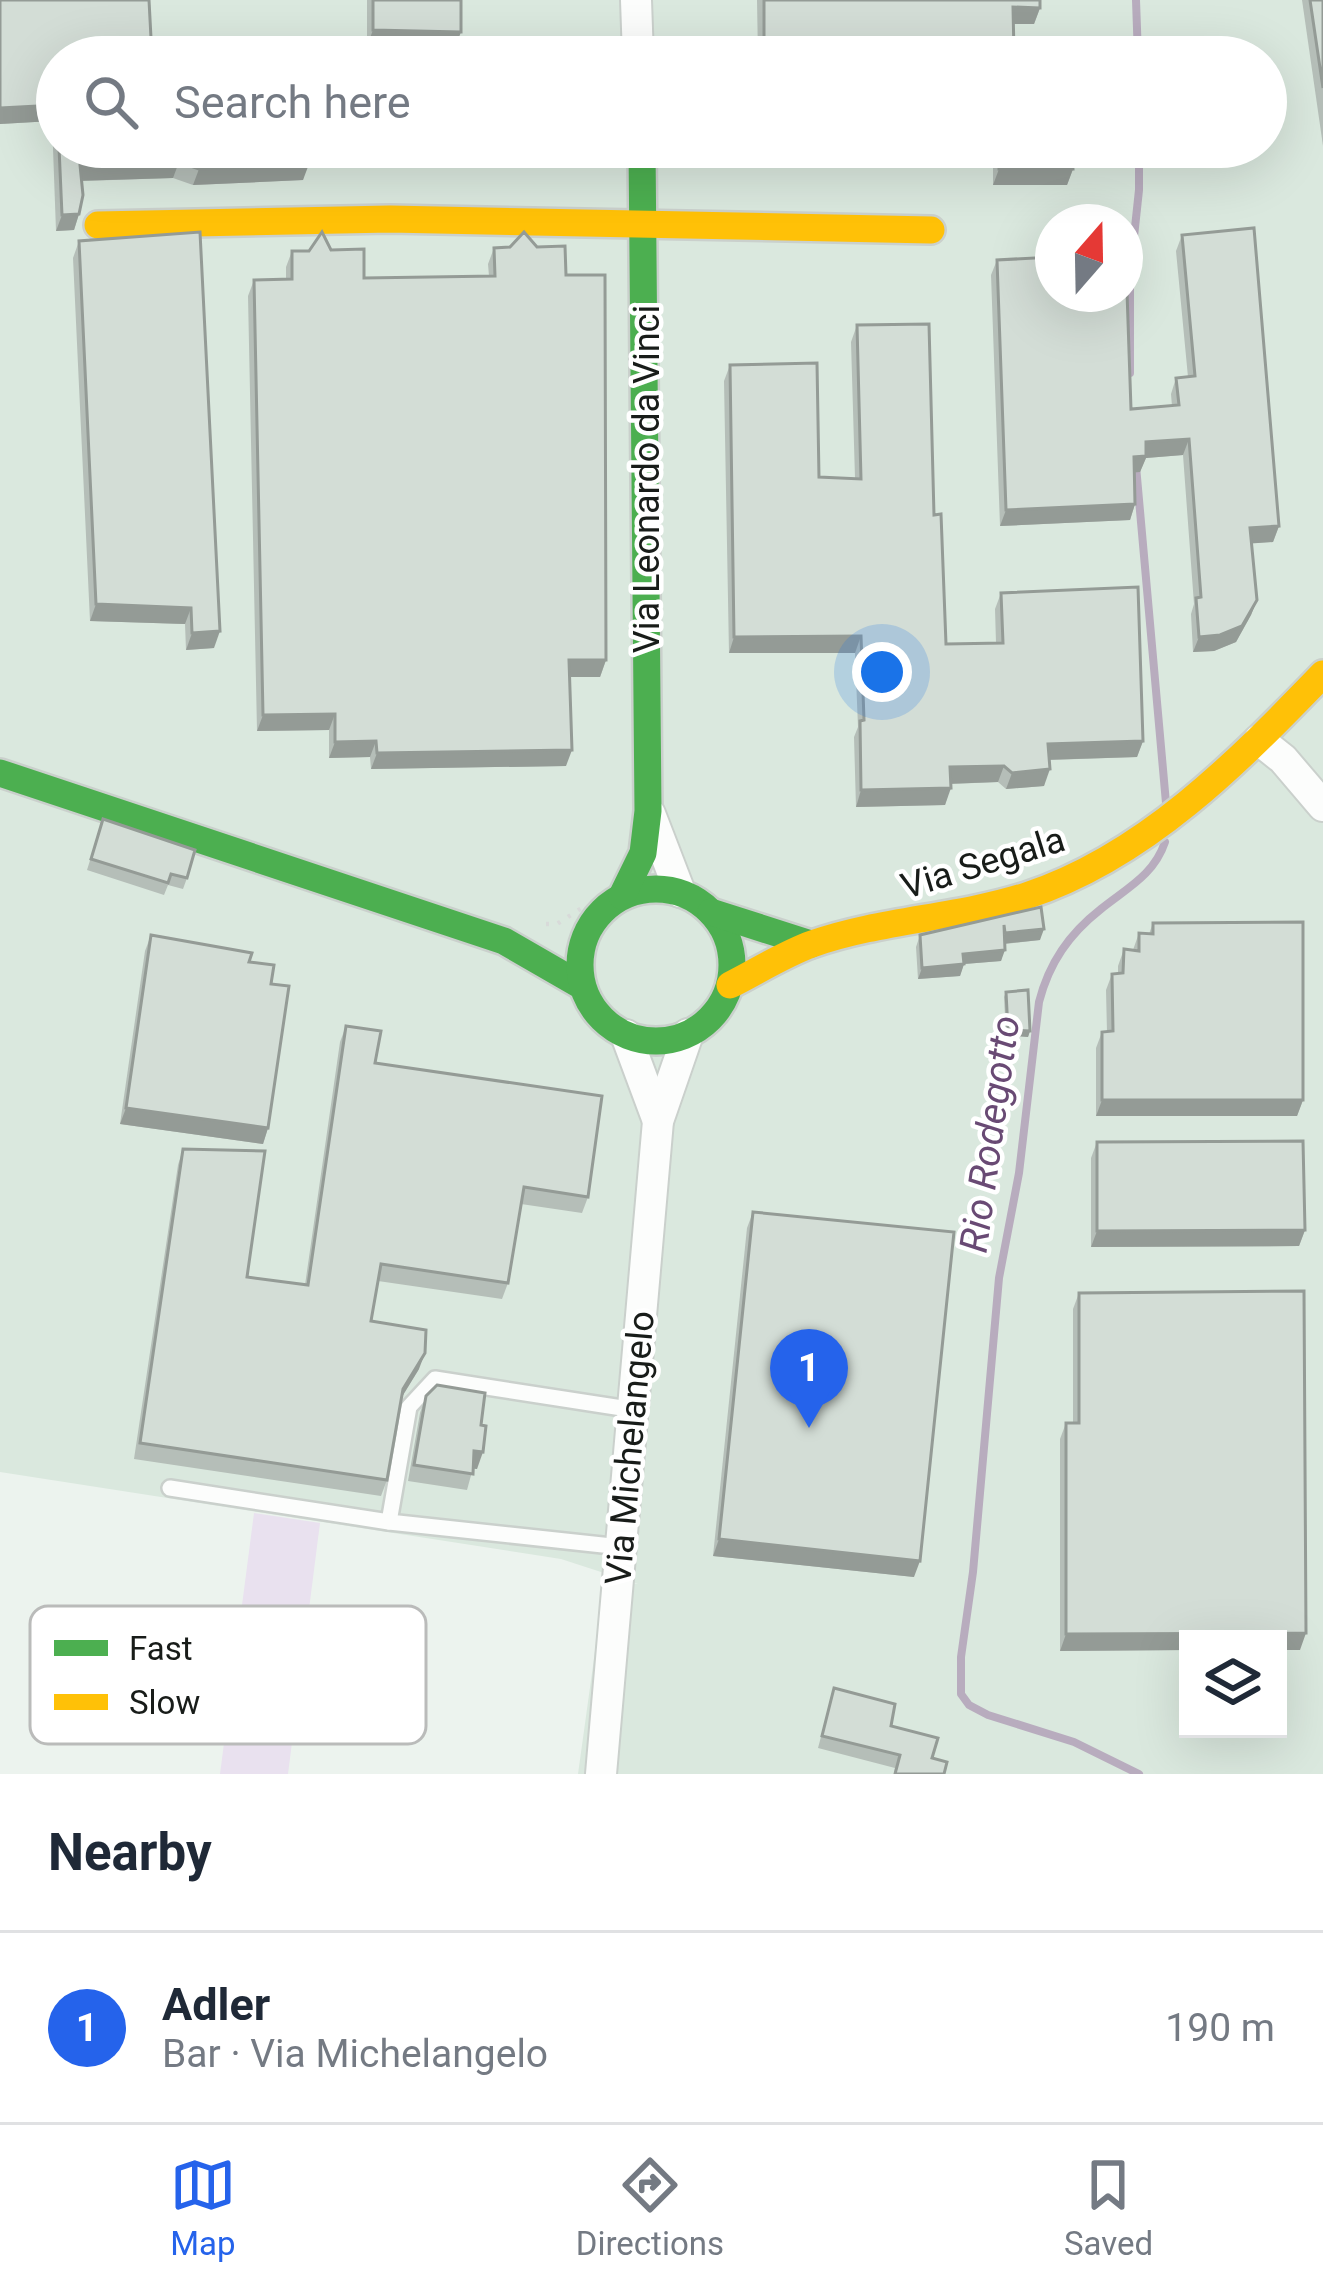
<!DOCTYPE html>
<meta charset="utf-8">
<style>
body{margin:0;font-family:Roboto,sans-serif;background:#f6f6f7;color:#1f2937}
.controls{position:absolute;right:36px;bottom:36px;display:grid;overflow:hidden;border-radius:0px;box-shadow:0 12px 48px #0002}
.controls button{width:108px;height:108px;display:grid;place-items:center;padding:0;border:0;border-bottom:3px solid #e0e1e3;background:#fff;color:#1f2937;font:60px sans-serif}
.compass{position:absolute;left:1035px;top:204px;width:108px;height:108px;border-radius:50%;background:#fff;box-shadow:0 12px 48px #0002;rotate:20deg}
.you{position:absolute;left:882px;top:672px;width:42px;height:42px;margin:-30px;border:9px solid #fff;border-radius:50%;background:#1a73e8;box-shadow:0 0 0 18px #1a73e833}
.badge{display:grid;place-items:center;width:78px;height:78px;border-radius:50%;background:#2563eb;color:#fff;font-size:39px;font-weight:700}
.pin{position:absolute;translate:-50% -99px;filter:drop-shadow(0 3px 6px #0008)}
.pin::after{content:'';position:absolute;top:63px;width:42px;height:36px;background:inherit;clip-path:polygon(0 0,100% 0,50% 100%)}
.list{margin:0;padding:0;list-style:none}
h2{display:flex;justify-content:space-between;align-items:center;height:156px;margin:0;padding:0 48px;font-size:51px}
h2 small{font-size:39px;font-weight:400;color:#747a83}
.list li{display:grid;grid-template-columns:78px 1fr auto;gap:36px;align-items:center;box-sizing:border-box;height:192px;padding:0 48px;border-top:3px solid #e0e1e3}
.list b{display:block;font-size:45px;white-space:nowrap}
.list p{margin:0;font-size:39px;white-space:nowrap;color:#747a83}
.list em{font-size:39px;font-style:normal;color:#747a83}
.icon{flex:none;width:66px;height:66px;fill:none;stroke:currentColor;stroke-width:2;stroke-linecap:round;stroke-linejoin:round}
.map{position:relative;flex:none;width:1323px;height:1774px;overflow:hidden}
.search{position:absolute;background:#fff;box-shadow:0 12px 48px #0002;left:36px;right:36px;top:36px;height:132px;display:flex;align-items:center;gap:30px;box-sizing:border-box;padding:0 42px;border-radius:66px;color:#747a83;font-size:45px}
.sheet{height:348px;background:#fff}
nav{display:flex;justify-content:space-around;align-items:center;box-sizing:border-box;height:168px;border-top:3px solid #e0e1e3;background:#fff;font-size:33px;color:#747a83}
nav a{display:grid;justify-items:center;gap:6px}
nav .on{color:#2563eb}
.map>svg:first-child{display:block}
.built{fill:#dae8de;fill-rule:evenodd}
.green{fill:#e9e1ef}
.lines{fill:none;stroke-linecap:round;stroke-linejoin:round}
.stream{stroke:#b8acbe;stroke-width:8}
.lane-casing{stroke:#cad0cc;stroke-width:20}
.street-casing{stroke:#cad0cc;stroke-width:34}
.fast-casing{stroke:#cad0cc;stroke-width:32}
.slow-casing{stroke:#cad0cc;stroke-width:32}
.path{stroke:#d8dad9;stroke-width:4.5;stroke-dasharray:3 9;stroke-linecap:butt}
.lane{stroke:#fcfdfc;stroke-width:15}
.street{stroke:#fcfdfc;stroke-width:30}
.fast{stroke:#4caf50;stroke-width:27}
.slow{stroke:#ffc107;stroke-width:27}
.wall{fill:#b5beb8}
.shaded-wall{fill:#949b96}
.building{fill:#d3ddd6;stroke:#949b96;stroke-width:3}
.labels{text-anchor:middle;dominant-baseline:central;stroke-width:9;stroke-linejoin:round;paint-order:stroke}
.street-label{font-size:36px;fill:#181c19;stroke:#fff}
.water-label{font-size:39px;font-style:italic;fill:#694a74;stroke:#fff}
.key{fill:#fff;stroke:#babbba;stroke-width:3}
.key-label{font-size:33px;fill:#181c19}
</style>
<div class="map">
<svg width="1323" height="1774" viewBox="0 0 1323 1774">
<rect width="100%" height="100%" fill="#ecf3ee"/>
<!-- built -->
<path class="built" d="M0,0H1323V1774H578L605,1579L638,1584L561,1559L0,1472ZM57,57H1266V147H57ZM1053,222H1125V294H1053ZM1188,1639H1278V1729H1188Z"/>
<!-- green -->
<polygon class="green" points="254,1513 320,1523 288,1774 220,1774"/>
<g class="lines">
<!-- stream -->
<g class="stream">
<polyline points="1136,0 1138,57"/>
<polyline points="1130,373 1130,274 1139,190 1139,147"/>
<polyline points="1136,466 1166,803"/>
<path d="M1139,1774L1074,1742L988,1715L969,1705L961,1694V1657L973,1572L999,1278L1019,1173L1039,1002C1049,963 1069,934 1101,909C1127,888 1154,875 1165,842"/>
</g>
<defs>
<g id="lane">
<polyline points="170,1488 389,1522"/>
<polyline points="621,1547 389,1522 409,1407 435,1379 635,1410"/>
</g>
<g id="street">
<polyline points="636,0 638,57"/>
<polyline points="1259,740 1283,759 1323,806"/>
<polyline points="650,814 680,892"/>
<polyline points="626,1035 658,1121"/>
<polyline points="601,1774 658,1121 688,1034"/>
</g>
<g id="fast">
<polyline points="0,773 504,941 582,986"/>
<circle cx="656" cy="965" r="76"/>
<polyline points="622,896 643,853 648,811 642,147"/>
<polyline points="711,912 811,944"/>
</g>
<g id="slow">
<polyline points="98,225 390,219 931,230"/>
<path d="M730,985C756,972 784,954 812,944C880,920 957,918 1026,896C1145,857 1238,762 1323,674"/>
</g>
</defs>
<!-- lane casing -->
<use href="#lane" class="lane-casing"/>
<!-- street casing -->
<use href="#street" class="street-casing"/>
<!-- fast casing -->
<use href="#fast" class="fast-casing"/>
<!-- slow casing -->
<use href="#slow" class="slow-casing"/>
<!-- path -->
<polyline class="path" points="546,924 557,924 588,904"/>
<!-- lane -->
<use href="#lane" class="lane"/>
<!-- street -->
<use href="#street" class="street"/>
<!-- fast -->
<use href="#fast" class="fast"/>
<!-- slow -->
<use href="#slow" class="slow"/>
</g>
<!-- wall -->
<g class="wall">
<polygon points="0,0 57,57 57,147 308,147 303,180 193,185 173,178 82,181 79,214 74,230 56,231 52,121 0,124"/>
<polygon points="367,0 461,0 455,48 367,46"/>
<polygon points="757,0 1040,0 1040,8 1034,24 1013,24 1012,57 758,57"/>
<polygon points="1302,0 1323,0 1323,146"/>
<polygon points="993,147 1072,147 1073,169 1067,185 993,185"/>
<polygon points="1182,235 1279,526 1273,542 1252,543 1257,600 1251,615 1236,642 1214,651 1193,652 1191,614 1194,604 1183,455 1146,458 1140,472 1134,472 1135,504 1130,520 1000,526 991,275 997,260 1131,409 1172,406 1171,394 1176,378 1188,377 1176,251"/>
<polygon points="79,241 214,648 186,650 185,624 90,621 73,258"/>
<polygon points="494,248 566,275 606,660 600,677 569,677 566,766 371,769 370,757 329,758 329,730 257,731 248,296 254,280 286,280 286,267 292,251 331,250 364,278 489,276 488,264"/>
<polygon points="857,325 934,515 946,644 996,643 995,609 1001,593 1143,741 1137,757 1049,760 1044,786 1006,789 998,782 951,784 945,805 856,807 854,737 858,727 855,653 729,653 724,381 730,365 819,477 855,478 851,342"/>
<polygon points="103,819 187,878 183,889 168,885 164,895 87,870"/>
<polygon points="1153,923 1303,1100 1297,1116 1096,1116 1096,1048 1102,1032 1107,1032 1106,990 1112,974 1118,973 1118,966 1124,949 1133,950 1139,933 1149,934"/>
<polygon points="151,935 249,962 271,984 268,1128 263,1144 120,1124 145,951"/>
<polygon points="920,935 1040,940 1005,944 1001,961 964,964 960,976 918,979 916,947"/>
<polygon points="1006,992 1030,1031 1028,1037 1006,1035 1004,997"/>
<polygon points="346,1026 375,1063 588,1197 582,1213 521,1204 508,1283 502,1299 378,1281 371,1321 419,1369 401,1398 387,1480 381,1496 134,1459 178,1165 183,1149 247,1277 305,1285 340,1042"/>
<polygon points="1097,1142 1305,1230 1299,1246 1091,1247 1091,1158"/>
<polygon points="753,1212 914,1577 713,1556 747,1228"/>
<polygon points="1079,1293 1300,1650 1278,1650 1278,1639 1188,1639 1188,1650 1060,1651 1060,1439 1066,1423 1073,1423 1073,1309"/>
<polygon points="426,1396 481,1425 477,1469 473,1468 467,1490 408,1481 420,1413"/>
<polygon points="834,1688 891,1726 932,1758 944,1774 894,1774 895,1768 818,1748"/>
</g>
<!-- shaded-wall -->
<g class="shaded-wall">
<polygon points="1013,7 1040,8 1034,24 1007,24"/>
<polygon points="373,30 461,32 455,48 367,46"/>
<polygon points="1014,53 1012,57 784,57"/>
<polygon points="57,105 52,121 0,124 0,108"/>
<polygon points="179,162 173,178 74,181 80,165"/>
<polygon points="309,164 303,180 193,185 199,169"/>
<polygon points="999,169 1073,169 1067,185 993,185"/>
<polygon points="79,214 74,230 56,231 62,215"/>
<polygon points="1189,439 1183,455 1146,458 1140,472 1128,473 1134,457 1146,442"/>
<polygon points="1135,504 1130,520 1000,526 1006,510"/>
<polygon points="1279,526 1273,542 1244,544 1250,528"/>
<polygon points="1257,600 1251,615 1236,642 1214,651 1193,652 1199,637"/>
<polygon points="96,604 191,608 185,624 90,621"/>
<polygon points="220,631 214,648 186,650 192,633"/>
<polygon points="861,636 855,653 729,653 734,637"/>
<polygon points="569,660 606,660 600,677 563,677"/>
<polygon points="335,714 329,730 257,731 263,715"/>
<polygon points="376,741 370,757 329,758 335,742"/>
<polygon points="1143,741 1137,757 1042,760 1048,744"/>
<polygon points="572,750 566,766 371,769 377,753"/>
<polygon points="1004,766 998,782 944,784 950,767"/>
<polygon points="1050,769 1044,786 1006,789 1012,773"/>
<polygon points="951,788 945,805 856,807 861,790"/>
<polygon points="1044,929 1040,940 1001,944 1005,933"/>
<polygon points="1005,950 1001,961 964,964 960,976 918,979 922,968 963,954"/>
<polygon points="1008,1030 1030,1031 1028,1037 1006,1035"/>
<polygon points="1102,1100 1303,1100 1297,1116 1096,1116"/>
<polygon points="126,1108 268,1128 263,1144 120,1124"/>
<polygon points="1305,1230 1299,1246 1091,1247 1097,1231"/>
<polygon points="425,1353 419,1369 397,1405 403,1389"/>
<polygon points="474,1451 483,1452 477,1469 468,1468"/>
<polygon points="719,1539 920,1561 914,1577 713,1556"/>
<polygon points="1306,1633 1300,1650 1278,1650 1278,1639 1188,1639 1188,1650 1060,1651 1066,1634"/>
</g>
<!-- building -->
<g class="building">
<polygon points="0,0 149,0 152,57 57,57 57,105 0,108"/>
<polygon points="373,0 461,0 461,32 373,30"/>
<polygon points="764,0 1040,0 1040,8 1013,7 1014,53 764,57"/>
<polygon points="1310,0 1323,0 1323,88"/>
<polygon points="336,45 337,57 160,57"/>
<polygon points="59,147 308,147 309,164 199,169 179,162 80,165 83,195 79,214 62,215"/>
<polygon points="999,147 1072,147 1073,169 999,169"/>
<polygon points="1254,228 1279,526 1250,528 1257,600 1242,626 1220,635 1199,637 1196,598 1201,597 1189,439 1146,442 1146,456 1134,457 1135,504 1006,510 997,260 1053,257 1053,294 1125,294 1125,233 1131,409 1179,405 1176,378 1195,376 1182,235"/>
<polygon points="200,232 220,631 192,633 191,608 96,604 79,241"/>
<polygon points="322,232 331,250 364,249 364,278 495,276 494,248 510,247 524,232 537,247 565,246 566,275 605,275 606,660 569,660 572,750 377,753 376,741 335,742 335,714 263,715 254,280 292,279 292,251 309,251"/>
<polygon points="929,324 934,515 941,514 946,644 1003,643 1001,593 1138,587 1143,741 1048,744 1050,769 1012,773 1004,766 950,767 951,788 861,790 860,721 864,720 861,636 734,637 730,365 817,363 819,477 861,479 857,325"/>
<polygon points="103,819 195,850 187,878 171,874 168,883 91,859"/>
<polygon points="1041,907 1044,929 1005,933 1004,925 1005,950 963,954 964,964 922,968 920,935"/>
<polygon points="1303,922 1303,1100 1102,1100 1102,1032 1113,1031 1112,974 1123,973 1124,949 1139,951 1139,933 1153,934 1153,923"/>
<polygon points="151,935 252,953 249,962 274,965 271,984 289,986 268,1128 126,1108"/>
<polygon points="1028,990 1030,1031 1008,1030 1006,992"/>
<polygon points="346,1026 381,1031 375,1063 602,1096 588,1197 524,1187 508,1283 381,1264 371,1321 426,1330 425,1353 403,1389 387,1480 140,1443 183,1149 265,1151 247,1277 308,1285"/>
<polygon points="1303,1141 1305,1230 1097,1231 1097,1142"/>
<polygon points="753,1212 954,1232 920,1561 719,1539"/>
<polygon points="1304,1291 1306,1633 1066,1634 1066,1423 1079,1423 1079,1293"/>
<polygon points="437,1385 485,1393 481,1425 486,1426 483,1452 474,1451 473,1474 414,1465 426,1396"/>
<polygon points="834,1688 895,1704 891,1726 938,1738 932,1758 947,1762 944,1774 895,1774 900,1755 822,1736"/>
</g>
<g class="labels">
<!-- street labels -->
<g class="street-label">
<text transform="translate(647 479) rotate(-90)">Via Leonardo da Vinci</text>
<text transform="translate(983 863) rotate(-17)">Via Segala</text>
<text transform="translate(630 1448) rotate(-85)">Via Michelangelo</text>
</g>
<!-- water labels -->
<g class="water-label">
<text transform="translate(990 1134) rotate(-82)">Rio Rodegotto</text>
</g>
</g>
<!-- legend -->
<rect x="30" y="1606" width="396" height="138" rx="18" class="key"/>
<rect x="54" y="1640" width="54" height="16" fill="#4caf50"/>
<rect x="54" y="1694" width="54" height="16" fill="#ffc107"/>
<g class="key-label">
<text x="129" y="1660">Fast</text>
<text x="129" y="1714">Slow</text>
</g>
</svg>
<div class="controls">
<button><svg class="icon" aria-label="layers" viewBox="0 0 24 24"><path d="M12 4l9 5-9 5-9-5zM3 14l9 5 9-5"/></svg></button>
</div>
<svg class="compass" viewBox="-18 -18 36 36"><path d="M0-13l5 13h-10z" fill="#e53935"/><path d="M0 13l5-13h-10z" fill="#747a83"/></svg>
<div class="you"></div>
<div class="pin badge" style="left:809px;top:1428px">1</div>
<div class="search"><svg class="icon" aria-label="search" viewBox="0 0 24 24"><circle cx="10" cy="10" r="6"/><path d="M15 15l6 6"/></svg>Search here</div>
</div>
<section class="sheet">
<h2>Nearby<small></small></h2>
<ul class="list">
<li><span class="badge">1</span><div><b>Adler</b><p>Bar · Via Michelangelo</p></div><em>190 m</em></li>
</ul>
</section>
<nav>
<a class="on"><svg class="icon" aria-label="map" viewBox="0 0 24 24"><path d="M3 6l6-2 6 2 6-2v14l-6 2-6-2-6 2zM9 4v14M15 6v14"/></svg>Map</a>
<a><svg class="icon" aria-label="directions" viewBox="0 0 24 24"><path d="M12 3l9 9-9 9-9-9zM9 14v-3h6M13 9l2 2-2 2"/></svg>Directions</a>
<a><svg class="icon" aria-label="saved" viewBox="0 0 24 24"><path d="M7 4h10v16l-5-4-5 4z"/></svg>Saved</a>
</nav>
